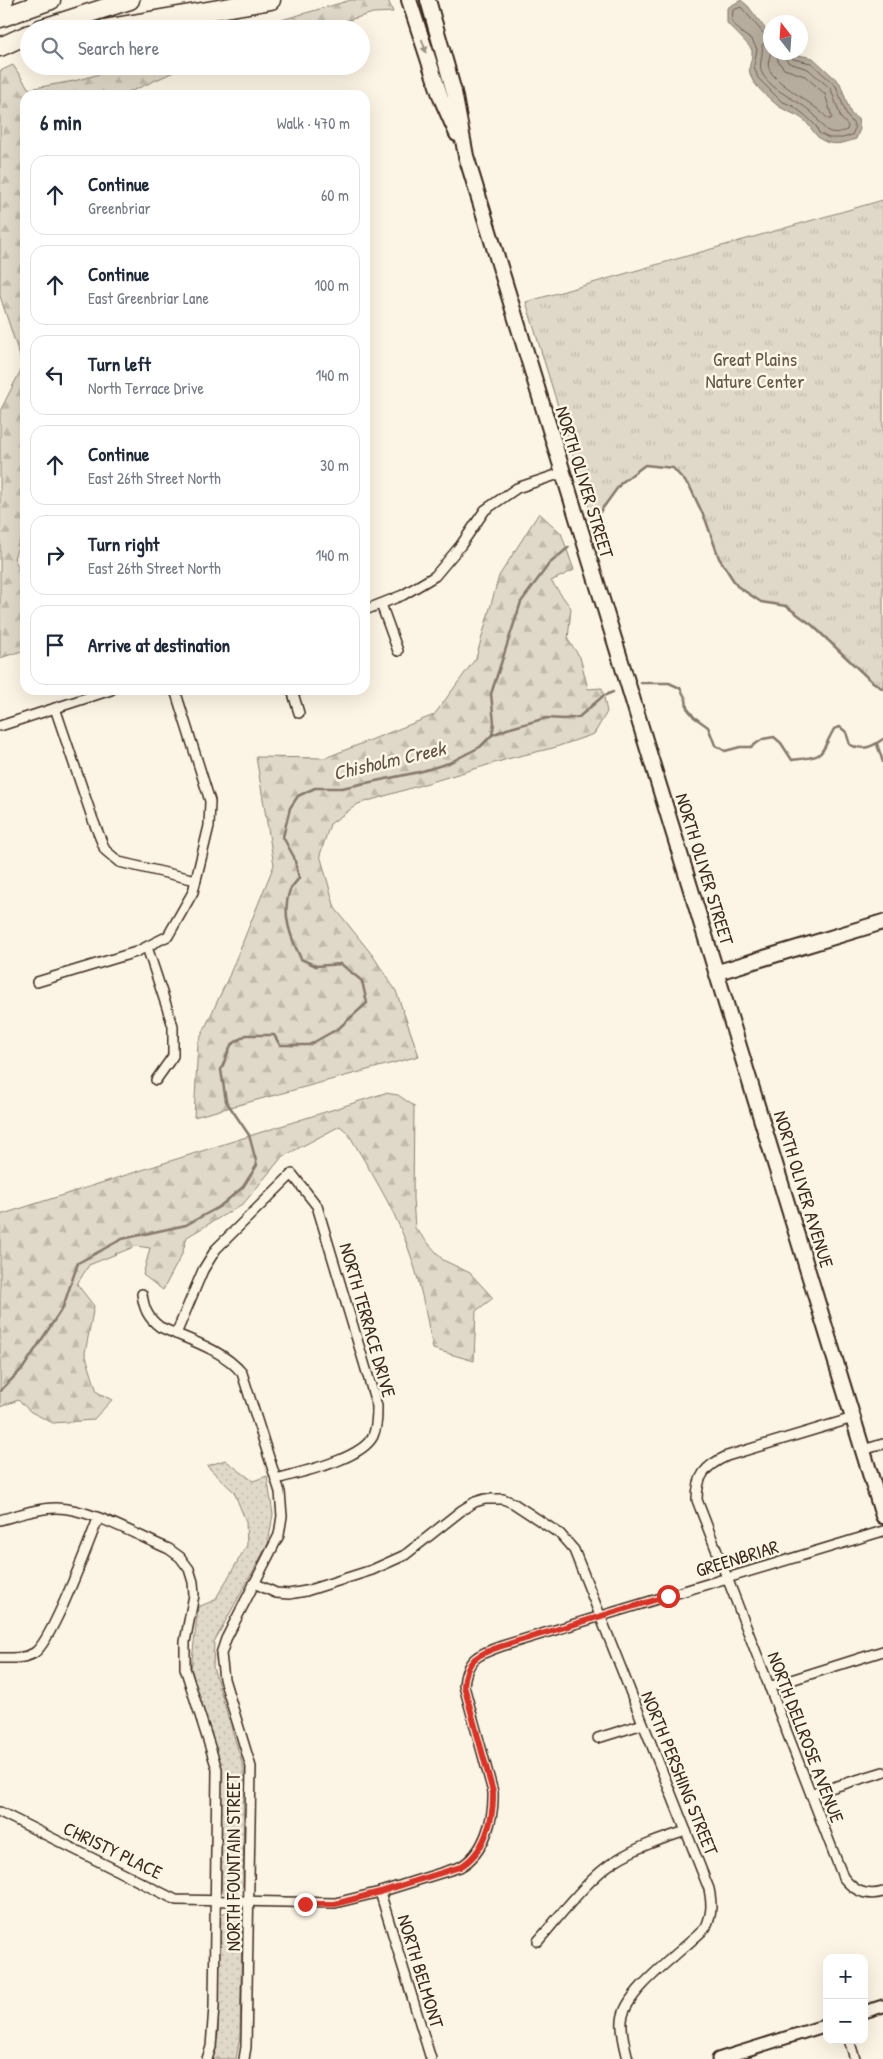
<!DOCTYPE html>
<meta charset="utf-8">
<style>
body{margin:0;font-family:"Patrick Hand",sans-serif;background:#f2f2f3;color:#1f2937}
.controls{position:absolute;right:15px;bottom:15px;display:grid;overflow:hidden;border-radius:10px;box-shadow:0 5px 20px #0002}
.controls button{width:45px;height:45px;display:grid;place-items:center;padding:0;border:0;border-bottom:1px solid #e0e1e3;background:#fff;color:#1f2937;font:25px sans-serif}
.compass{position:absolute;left:763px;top:15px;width:45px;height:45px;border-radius:50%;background:#fff;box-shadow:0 5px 20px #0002;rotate:343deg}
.stop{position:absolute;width:15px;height:15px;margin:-11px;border:4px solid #d93025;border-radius:50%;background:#fff}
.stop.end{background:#d93025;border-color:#fff;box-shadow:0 1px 5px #0008}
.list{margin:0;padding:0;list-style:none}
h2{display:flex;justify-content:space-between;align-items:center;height:65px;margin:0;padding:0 20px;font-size:21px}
h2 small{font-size:16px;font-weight:400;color:#747a83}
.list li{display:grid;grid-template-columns:32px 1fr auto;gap:15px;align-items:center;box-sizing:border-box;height:80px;margin:0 10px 10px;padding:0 10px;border:1px solid #e0e1e3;border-radius:15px}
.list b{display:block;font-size:19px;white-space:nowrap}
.list p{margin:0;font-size:16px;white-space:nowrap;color:#747a83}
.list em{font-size:16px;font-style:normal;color:#747a83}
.icon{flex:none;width:28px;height:28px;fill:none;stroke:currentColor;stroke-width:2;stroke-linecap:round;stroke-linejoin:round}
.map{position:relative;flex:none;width:883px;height:2059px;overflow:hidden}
.search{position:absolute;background:#fff;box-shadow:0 5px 20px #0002;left:20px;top:20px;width:350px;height:55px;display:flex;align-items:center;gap:12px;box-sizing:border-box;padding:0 18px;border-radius:28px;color:#747a83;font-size:19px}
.panel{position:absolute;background:#fff;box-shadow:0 5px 20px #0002;left:20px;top:90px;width:350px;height:605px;border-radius:15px}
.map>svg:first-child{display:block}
.grass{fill:url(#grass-dots);stroke:#8e8173}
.forest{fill:url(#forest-firs);stroke:#8e8173}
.park{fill:url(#park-tufts);stroke:#8e8173}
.water{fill:#b7ad9e;stroke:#85796b}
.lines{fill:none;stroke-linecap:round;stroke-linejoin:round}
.shore{stroke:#6d5e51;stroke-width:1}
.stream{stroke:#85796b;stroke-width:2.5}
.minor-casing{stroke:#3b2a1e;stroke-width:12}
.tertiary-casing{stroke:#3b2a1e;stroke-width:15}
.secondary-casing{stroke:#3b2a1e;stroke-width:18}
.motorway-casing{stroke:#3b2a1e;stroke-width:21}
.minor{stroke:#fcf5e5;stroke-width:9}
.tertiary{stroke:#fcf5e5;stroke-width:11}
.secondary{stroke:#fcf5e5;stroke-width:14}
.motorway{stroke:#fcf5e5;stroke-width:18}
.oneway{fill:#9c9082}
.route{stroke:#d93025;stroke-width:6}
.labels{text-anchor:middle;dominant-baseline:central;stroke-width:5;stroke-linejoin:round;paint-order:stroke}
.park-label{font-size:19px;fill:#645648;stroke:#fcf5e5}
.street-label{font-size:19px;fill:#3b2a1e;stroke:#fcf5e5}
.water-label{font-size:20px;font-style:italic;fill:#605144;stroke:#fcf5e5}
</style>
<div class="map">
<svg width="883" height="2059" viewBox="0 0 883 2059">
<defs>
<pattern id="grass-dots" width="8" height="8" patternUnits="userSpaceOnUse" patternTransform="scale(1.25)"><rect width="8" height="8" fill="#e0d8c8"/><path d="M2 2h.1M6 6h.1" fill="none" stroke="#c1baab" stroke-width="1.8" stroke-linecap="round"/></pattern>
<pattern id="forest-firs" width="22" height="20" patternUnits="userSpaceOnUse" patternTransform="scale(1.25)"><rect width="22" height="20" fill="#e0d8c8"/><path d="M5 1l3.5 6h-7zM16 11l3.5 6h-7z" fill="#c1baab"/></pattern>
<pattern id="park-tufts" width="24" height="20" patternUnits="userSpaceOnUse" patternTransform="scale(1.25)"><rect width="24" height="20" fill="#e0d8c8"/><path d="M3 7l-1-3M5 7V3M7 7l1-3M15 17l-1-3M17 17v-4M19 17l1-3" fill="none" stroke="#c1baab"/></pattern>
</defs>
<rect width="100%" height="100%" fill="#fcf5e5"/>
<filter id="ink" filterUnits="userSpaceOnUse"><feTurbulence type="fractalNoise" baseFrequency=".02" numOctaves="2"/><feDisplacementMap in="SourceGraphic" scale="10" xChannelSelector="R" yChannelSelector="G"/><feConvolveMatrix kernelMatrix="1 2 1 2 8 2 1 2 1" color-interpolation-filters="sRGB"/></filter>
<g filter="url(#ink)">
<!-- grass -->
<g class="grass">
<path d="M225,1460L253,1481L267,1476L273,1514L268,1544L214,1642L213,1667L244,1769L243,1885C238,1893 234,1896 225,1894L221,1888V1769L191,1669L198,1607L215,1600L247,1545L246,1522L234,1492L207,1466Z"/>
<polygon points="230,1909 238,1909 242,1924 240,2037 236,2059 211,2059 218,2034 219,1916"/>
</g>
<!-- forest -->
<g class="forest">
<polygon points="351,0 388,0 393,12 373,13 318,29 250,29"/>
<polygon points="13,65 29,89 74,81 129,66 187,66 123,95 25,95 25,527 14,558 25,581 25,650 0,658 0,411 23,366 0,296 0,71"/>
<polygon points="539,513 561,533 574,570 551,581 571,608 568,640 580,657 588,689 602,688 607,712 594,734 553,748 511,758 358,804 330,824 320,855 335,908 373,956 396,991 419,1056 194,1117 198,1043 229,976 274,865 256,757 325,758 434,715 476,658 499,576"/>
<path d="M385,1093L398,1095L414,1106L413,1198L415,1228L443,1260L470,1273L493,1298L476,1311L474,1361L433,1349C426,1314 420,1279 407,1245C393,1206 369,1169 348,1133L340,1126L282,1157L244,1203L187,1237L182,1254L163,1290L143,1275L150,1248L136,1246L89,1265L77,1284L94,1306L85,1353L97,1392L112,1400L93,1420L53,1423L31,1412L18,1400L0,1407V1215Z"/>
</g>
<!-- park -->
<polygon class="park" points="883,200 883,689 870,680 812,625 786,606 761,602 737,586 719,558 706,521 690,487 673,468 645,465 621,483 593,520 526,302"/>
<!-- water -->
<path class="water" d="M741,0L748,6L770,35V52L789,53L813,58L840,83L851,114L858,119L860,129L856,139C847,142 836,146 826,142C815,138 813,129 805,121C797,114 787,112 778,106C771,100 758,89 753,81C745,67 753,62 752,51C752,47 732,29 727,23V8Z"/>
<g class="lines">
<!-- shore -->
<g class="shore">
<polyline points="770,37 765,35 741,7 733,10 732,22 743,34 752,40 757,49 754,66 758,78 781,101 793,106 806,116 816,126 819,133 829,138 843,138 852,135 855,128 853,123 847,116 836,86 811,63 793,59 791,52"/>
<path d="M770,44L764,43L762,45C764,55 757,66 763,75C775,93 795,98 810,111C817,116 821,127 828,131C834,134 841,132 847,130L848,126L841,118L831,89L808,69L789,63L785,58L784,52"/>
<path d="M771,52C770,57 767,63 769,68C773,83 815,103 828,119H831L832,117L825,94L805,76L784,69L778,61L777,52"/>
</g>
<!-- stream -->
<g class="stream">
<polyline points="592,523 621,483 645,465 673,468 690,487 706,521 719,558 737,586 761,602 786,606 812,625 870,680 883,689"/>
<path d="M641,683H669L680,688L686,699L687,708L694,717L708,727L715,745L725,751L740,747H751L763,739L774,737L781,743L792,760C826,756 818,758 834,729L840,727L846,732L850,745C863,751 872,747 883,739"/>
<polyline points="492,735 507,729 546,718 564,719 579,717 603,696 613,692"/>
<polyline points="877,744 883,762"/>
<path d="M0,1391L23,1368L63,1307L78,1263L122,1239L186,1225L219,1207L243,1187L257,1165L249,1135L226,1101L221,1070L231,1045L246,1035H274L280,1045H309L339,1028L367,1003L362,981L341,964L316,966L301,959C291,938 281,914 290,890C292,886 297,881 299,878L294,857L283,837L290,808L298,796L315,788H342L419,772L449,763L480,747L492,735L494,723L491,694L521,602L549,564L569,547"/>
</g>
<defs>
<g id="minor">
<polyline points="381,604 398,651"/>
<polyline points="365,610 403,595 435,576 461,545 485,510 517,488 562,473"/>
<polyline points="292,690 299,713"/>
<polyline points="55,708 93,820 105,850 119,862 196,880"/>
<polyline points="0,726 111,690"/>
<polyline points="147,947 173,1026 173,1056 156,1080"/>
<polyline points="37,982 136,952 168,936 193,892 209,826 210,801 175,690"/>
<path d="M142,1294C144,1309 148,1318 160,1327C189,1340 222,1349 242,1373L280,1492L282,1516L279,1535L226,1639L221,1654L224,1679L251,1767L246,2047L244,2059"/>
<path d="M176,1334L203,1270L216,1249L292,1174L317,1206L377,1406C377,1417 377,1427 373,1436C361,1460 300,1472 276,1479"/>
<path d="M853,1418L727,1456C705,1466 697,1475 697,1500L843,1877C854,1891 866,1897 883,1892"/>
<polyline points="863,1450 883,1444"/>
<path d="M0,1520C18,1515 37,1508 56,1508C89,1508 138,1536 169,1549L180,1557L189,1569L193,1582L194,1595L185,1642V1668L217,1769L214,2007L211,2047L207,2059"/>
<path d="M254,1583L276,1593L289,1594L306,1591L372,1570L405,1555L462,1510L475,1502L485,1499H503L513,1503L560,1534L574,1550L709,1889C712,1904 712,1913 706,1927C685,1950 624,1990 622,2021C621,2033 625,2047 628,2059"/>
<path d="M0,1658C11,1658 24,1659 34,1653C52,1642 88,1544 98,1519"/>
<polyline points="769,1687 883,1651"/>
<polyline points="598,1738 643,1724"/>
<polyline points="811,1794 883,1772"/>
<path d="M0,1812L176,1900L335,1903L380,1892L460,1867C485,1853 494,1818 493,1792L464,1686C466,1659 478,1654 502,1646L883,1531"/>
<polyline points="380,1892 431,2059"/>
<path d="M538,1941C560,1916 588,1878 615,1861C637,1847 661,1839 686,1831"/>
<polyline points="849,2040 855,2059"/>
</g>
<g id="tertiary">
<polyline points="864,2012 883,2006"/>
<polyline points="718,2059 827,2025"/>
</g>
<g id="secondary">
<polyline points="409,0 441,98 457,134"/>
<polyline points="428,0 454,92 466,156 883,1516"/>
<polyline points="718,972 883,922"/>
</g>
<g id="motorway">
<polyline points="0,2 4,0"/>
<polyline points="0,18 51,0"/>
<polyline points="40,29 130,0"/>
<polyline points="104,29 271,0"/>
<polyline points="0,47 29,34"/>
</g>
</defs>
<!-- minor casing -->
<use href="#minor" class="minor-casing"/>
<!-- tertiary casing -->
<use href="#tertiary" class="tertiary-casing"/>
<!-- secondary casing -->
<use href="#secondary" class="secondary-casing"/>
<!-- motorway casing -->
<use href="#motorway" class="motorway-casing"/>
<!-- minor -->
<use href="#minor" class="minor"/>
<!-- tertiary -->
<use href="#tertiary" class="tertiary"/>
<!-- secondary -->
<use href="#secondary" class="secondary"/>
<!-- motorway -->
<use href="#motorway" class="motorway"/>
</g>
<!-- one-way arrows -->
<defs><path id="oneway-solid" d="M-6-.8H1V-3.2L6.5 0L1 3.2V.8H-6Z" transform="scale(1.25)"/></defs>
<use class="oneway" href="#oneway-solid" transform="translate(424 46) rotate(72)"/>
</g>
<g class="lines" filter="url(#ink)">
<!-- route -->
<path class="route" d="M305,1904H335L380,1892L460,1867C485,1853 494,1818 493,1792L464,1686C466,1659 478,1654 502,1646L668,1596"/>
</g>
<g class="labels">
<!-- park labels -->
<g class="park-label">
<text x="755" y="359">Great Plains<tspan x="755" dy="22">Nature Center</tspan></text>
</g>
<!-- street labels -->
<g class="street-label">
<text transform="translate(585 482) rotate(73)">NORTH OLIVER STREET</text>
<text transform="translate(705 869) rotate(73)">NORTH OLIVER STREET</text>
<text transform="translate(804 1189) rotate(73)">NORTH OLIVER AVENUE</text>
<text transform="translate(368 1320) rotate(74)">NORTH TERRACE DRIVE</text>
<text transform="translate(737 1558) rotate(-17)">GREENBRIAR</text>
<text transform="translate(806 1737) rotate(69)">NORTH DELLROSE AVENUE</text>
<text transform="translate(680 1773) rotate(68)">NORTH PERSHING STREET</text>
<text transform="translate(113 1850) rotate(26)">CHRISTY PLACE</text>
<text transform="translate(233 1862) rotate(-90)">NORTH FOUNTAIN STREET</text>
<text transform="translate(421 1971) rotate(73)">NORTH BELMONT</text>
</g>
<!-- water labels -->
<g class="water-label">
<text transform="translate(389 760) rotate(-13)">Chisholm Creek</text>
</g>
</g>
</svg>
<div class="controls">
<button>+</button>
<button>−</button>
</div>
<svg class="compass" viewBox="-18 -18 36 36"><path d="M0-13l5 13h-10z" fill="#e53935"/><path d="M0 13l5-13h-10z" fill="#747a83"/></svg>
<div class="stop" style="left:668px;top:1596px"></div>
<div class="stop end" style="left:305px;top:1904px"></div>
<div class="search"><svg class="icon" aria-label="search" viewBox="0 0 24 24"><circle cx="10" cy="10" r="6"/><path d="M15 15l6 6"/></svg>Search here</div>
<section class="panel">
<h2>6 min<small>Walk · 470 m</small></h2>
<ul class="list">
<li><svg class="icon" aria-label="ahead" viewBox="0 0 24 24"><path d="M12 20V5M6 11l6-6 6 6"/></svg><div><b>Continue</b><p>Greenbriar</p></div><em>60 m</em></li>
<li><svg class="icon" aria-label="ahead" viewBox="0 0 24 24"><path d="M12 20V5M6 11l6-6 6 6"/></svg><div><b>Continue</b><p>East Greenbriar Lane</p></div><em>100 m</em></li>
<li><svg class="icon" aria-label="left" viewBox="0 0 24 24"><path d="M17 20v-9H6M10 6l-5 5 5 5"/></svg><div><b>Turn left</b><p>North Terrace Drive</p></div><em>140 m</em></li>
<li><svg class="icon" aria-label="ahead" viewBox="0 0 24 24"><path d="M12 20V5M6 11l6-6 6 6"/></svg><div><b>Continue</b><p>East 26th Street North</p></div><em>30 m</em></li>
<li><svg class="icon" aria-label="right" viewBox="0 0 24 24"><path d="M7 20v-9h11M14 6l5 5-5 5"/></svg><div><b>Turn right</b><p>East 26th Street North</p></div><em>140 m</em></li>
<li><svg class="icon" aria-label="arrive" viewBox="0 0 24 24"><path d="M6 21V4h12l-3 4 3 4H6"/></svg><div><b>Arrive at destination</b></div></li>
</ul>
</section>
</div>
